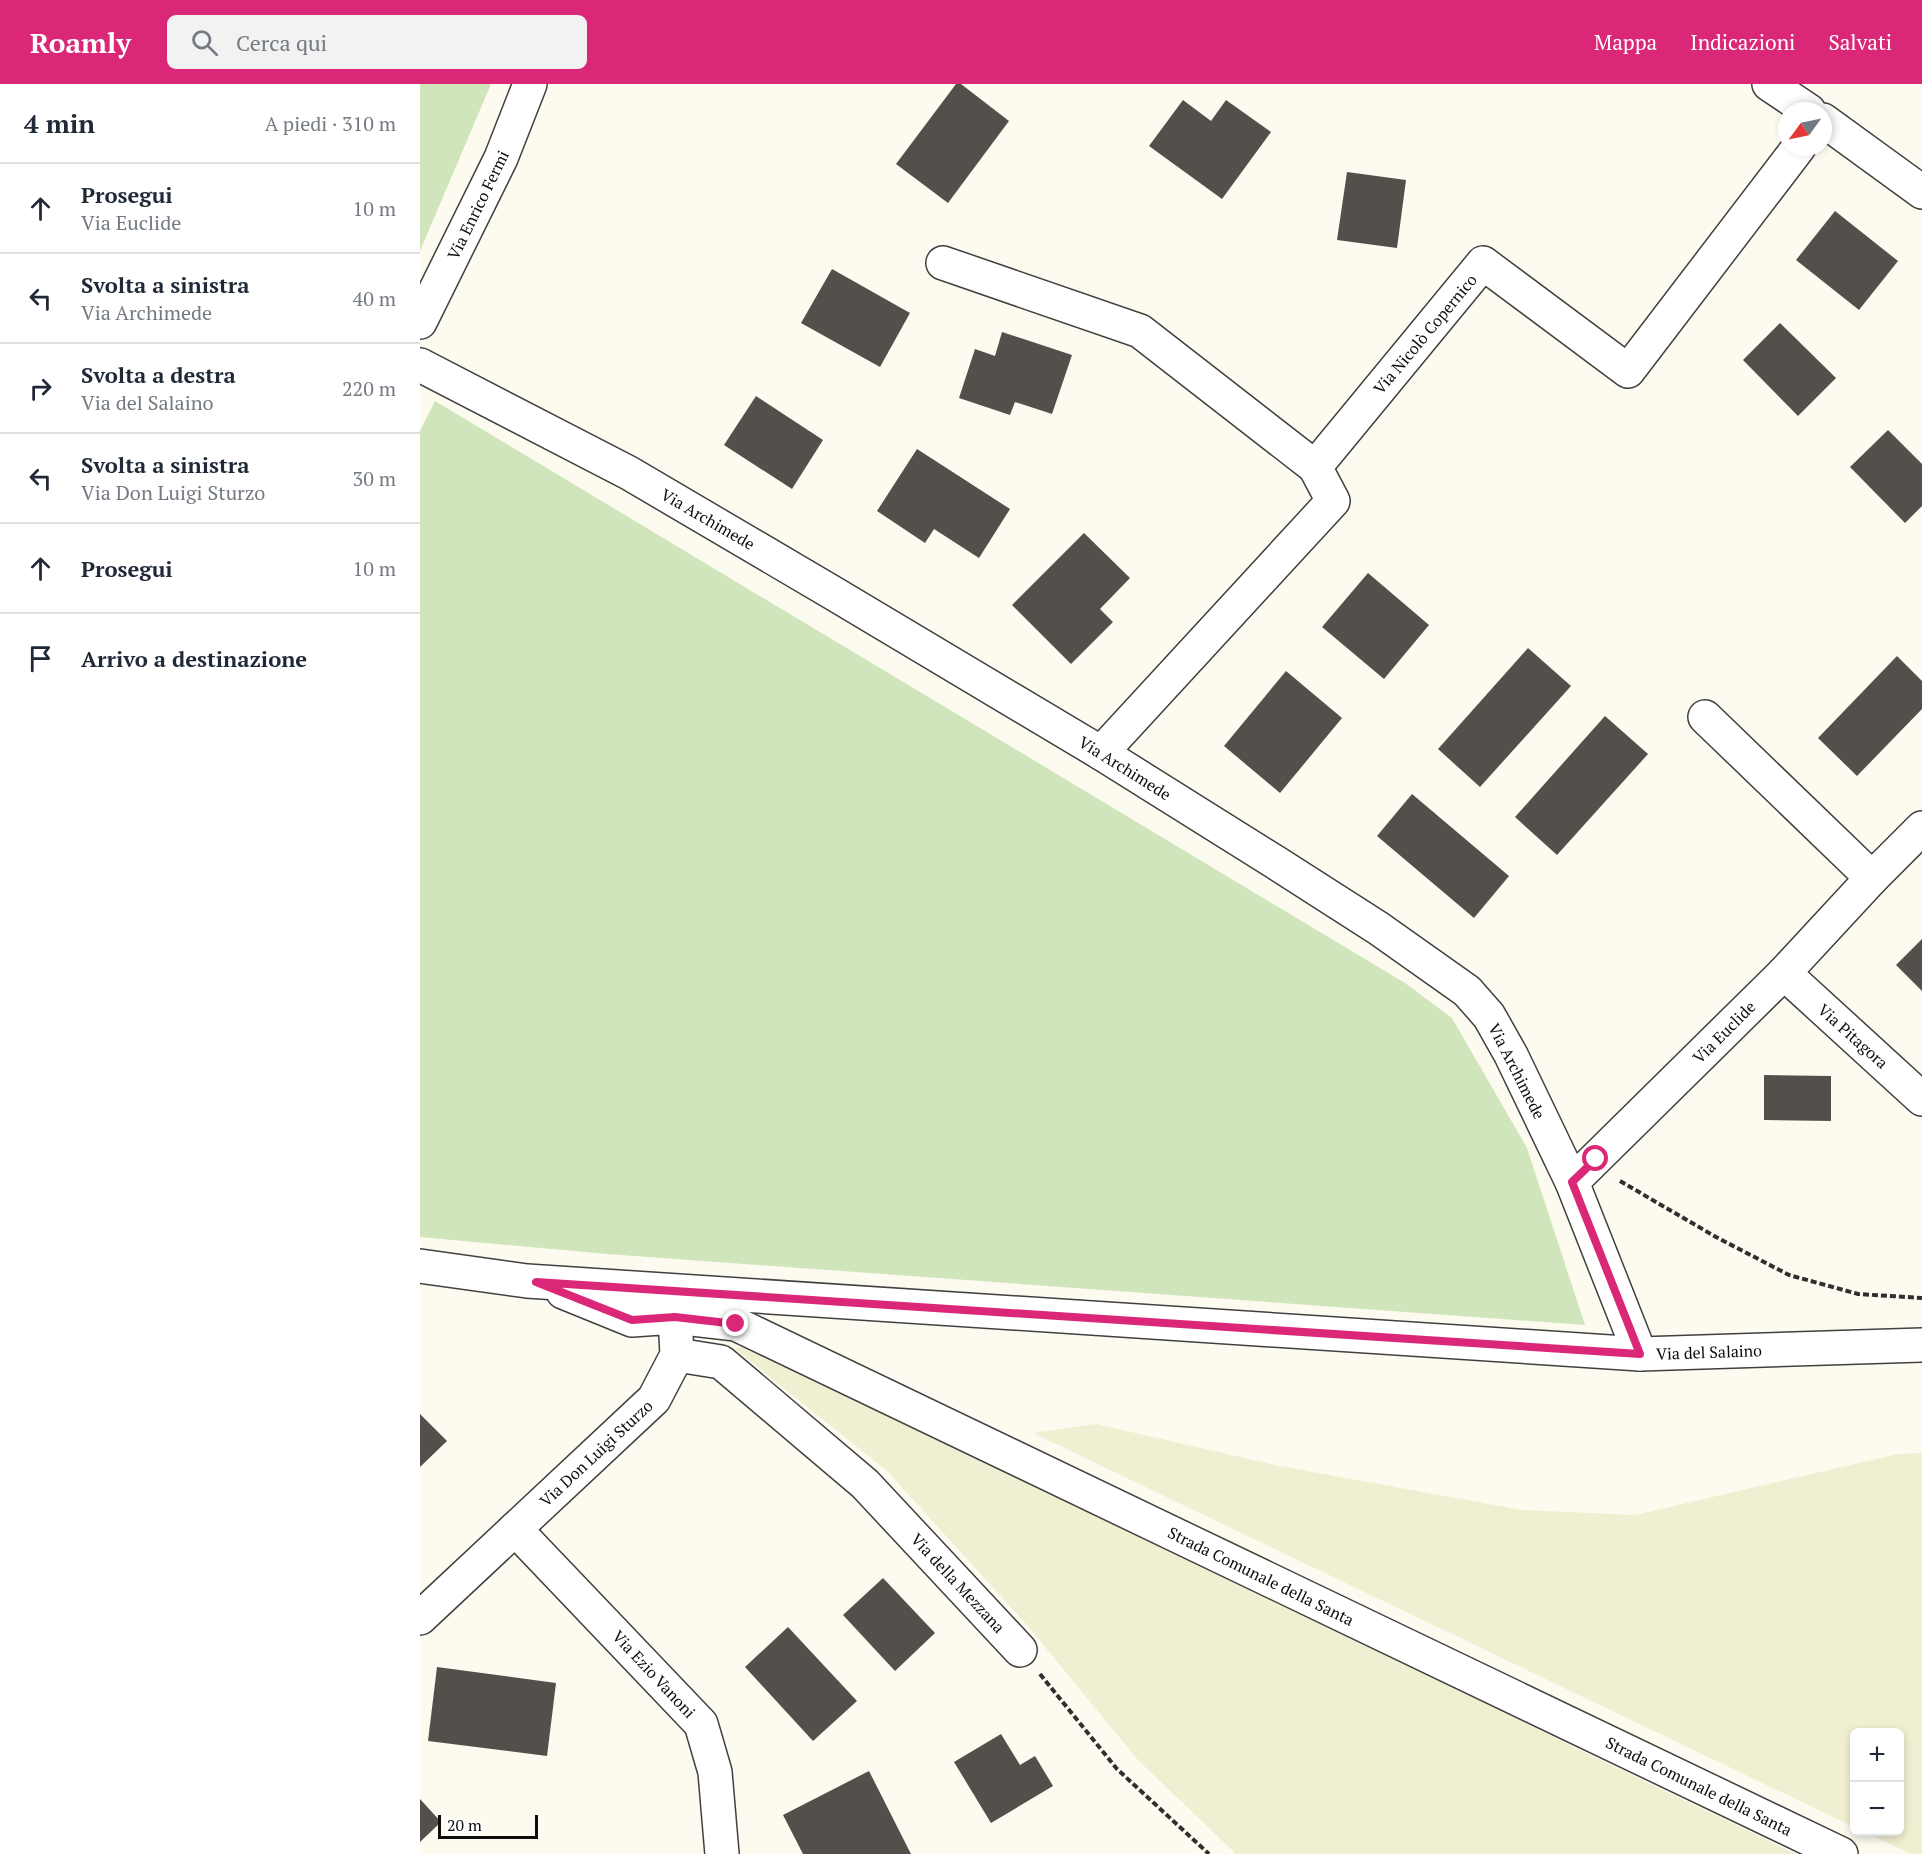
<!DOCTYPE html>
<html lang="it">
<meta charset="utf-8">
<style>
body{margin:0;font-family:"PT Serif",serif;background:#f2f2f3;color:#1f2937}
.controls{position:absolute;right:18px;bottom:18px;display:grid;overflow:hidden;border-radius:9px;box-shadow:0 3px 9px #0003}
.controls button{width:54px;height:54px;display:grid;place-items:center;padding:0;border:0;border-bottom:2px solid #e0e1e3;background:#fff;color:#1f2937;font:30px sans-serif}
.compass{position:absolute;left:1358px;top:18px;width:54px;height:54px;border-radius:50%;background:#fff;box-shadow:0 3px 9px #0003;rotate:237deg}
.scale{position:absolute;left:18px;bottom:15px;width:100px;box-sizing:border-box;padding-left:6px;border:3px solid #0d0d0d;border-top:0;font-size:16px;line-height:21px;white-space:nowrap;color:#0d0d0d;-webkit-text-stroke:4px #fff;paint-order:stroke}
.stop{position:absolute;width:18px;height:18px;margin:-14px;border:4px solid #db2777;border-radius:50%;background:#fff}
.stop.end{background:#db2777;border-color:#fff;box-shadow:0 2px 6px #0008}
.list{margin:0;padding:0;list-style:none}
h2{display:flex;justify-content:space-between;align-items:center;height:78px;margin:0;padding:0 24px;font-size:26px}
h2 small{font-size:20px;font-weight:400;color:#747a83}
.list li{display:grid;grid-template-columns:39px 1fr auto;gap:18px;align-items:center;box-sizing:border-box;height:90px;padding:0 24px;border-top:2px solid #e0e1e3}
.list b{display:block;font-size:22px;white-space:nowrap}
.list p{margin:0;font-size:20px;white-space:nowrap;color:#747a83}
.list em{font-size:20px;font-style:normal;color:#747a83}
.icon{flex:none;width:33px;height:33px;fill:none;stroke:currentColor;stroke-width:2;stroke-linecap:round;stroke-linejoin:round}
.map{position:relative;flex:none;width:1502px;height:1770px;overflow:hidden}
header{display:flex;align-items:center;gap:36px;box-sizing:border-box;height:84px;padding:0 30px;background:#db2777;color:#fff}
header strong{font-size:28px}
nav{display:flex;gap:33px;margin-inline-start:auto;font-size:21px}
.search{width:420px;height:54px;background:#f2f2f3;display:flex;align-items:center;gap:15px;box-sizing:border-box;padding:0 21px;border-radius:9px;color:#747a83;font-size:22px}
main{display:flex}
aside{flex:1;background:#fff}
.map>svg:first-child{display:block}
.farmland{fill:#f1efd2}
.green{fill:#d1e5bc}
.building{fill:#554f4b}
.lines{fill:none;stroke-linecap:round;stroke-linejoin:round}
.minor-casing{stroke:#404040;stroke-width:36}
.tertiary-casing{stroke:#404040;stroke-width:36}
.path{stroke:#2f2f2f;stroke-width:4;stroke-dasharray:6 3;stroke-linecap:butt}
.minor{stroke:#fff;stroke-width:33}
.tertiary{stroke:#fff;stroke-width:33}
.route{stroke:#db2777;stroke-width:8}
.labels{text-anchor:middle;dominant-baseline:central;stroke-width:6;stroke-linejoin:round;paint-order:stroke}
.street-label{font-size:16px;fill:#0d0d0d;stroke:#fff}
</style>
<header>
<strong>Roamly</strong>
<div class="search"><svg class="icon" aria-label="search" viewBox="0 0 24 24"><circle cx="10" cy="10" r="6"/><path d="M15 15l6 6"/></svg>Cerca qui</div>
<nav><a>Mappa</a><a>Indicazioni</a><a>Salvati</a></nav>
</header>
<main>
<aside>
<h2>4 min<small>A piedi · 310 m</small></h2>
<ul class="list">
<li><svg class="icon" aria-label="ahead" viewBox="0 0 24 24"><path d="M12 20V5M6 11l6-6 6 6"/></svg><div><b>Prosegui</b><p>Via Euclide</p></div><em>10 m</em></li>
<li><svg class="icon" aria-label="left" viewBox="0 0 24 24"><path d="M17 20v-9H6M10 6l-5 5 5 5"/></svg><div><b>Svolta a sinistra</b><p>Via Archimede</p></div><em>40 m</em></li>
<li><svg class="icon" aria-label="right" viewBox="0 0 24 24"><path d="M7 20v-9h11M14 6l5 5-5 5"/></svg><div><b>Svolta a destra</b><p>Via del Salaino</p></div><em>220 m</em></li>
<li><svg class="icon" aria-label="left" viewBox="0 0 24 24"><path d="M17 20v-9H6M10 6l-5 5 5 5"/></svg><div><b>Svolta a sinistra</b><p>Via Don Luigi Sturzo</p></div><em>30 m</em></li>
<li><svg class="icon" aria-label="ahead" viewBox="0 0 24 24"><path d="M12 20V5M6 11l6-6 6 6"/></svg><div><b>Prosegui</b></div><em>10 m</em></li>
<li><svg class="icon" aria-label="arrive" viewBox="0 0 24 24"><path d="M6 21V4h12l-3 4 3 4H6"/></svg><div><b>Arrivo a destinazione</b></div></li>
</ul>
</aside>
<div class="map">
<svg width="1502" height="1770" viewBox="0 0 1502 1770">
<rect width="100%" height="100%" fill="#fdfbef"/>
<!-- farmland -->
<g class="farmland">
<polygon points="329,1258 1164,1668 1376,1770 816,1770 718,1676 606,1540 467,1387 315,1265"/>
<polygon points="676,1340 860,1382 1102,1426 1215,1431 1478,1370 1502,1369 1502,1770 1491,1770 1444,1748 1480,1748 1480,1648 1434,1648 1434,1743 613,1349"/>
</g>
<!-- green -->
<g class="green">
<polygon points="0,0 71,0 0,167"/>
<polygon points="15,317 985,899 1032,934 1107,1064 1165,1241 187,1170 0,1153 0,347"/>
</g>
<!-- building -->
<g class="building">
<polygon points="536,0 541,0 589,37 528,119 476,80"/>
<polygon points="763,16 791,37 806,16 851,48 802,115 729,62"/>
<polygon points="927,88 986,96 977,164 917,156"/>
<polygon points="1415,127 1478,177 1439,226 1376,176"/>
<polygon points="412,185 490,229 460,283 381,239"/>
<polygon points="1360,239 1416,294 1378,332 1323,276"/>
<polygon points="582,248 652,271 632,330 595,318 590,331 539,314 555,265 575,272"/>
<polygon points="336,312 403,356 372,405 304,361"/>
<polygon points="1468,346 1502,380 1502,422 1485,439 1430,383"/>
<polygon points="497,365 590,425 559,474 514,445 505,459 457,427"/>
<polygon points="664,449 710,494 680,525 693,538 651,580 592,521"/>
<polygon points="948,489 1009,541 964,595 902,543"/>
<polygon points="1108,564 1151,602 1060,703 1018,665"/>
<polygon points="1477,572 1502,597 1502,625 1437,692 1398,654"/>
<polygon points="866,587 922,634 860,709 804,662"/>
<polygon points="1185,632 1228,670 1137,771 1095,733"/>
<polygon points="992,710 1089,792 1054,834 957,752"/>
<polygon points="1502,855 1502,907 1476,881"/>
<polygon points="1344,991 1411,992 1411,1037 1344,1036"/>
<polygon points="0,1330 27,1357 0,1383"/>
<polygon points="463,1494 515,1549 475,1587 423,1531"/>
<polygon points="368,1543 437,1617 393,1657 325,1583"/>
<polygon points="17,1583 136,1599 127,1672 8,1657"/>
<polygon points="581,1650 600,1681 615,1672 633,1702 571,1739 534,1678"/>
<polygon points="449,1687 491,1770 383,1770 363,1731"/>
<polygon points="0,1715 21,1738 0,1758"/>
</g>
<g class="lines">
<defs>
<g id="minor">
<polyline points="1349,0 1389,27"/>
<polyline points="1403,36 1502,108"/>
<polyline points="523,179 720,247 895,383"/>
<polyline points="0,281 209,389 413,509 681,669 855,778 958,844 1047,907 1069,932 1091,971 1152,1098 1220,1270"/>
<polyline points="1285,633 1452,794"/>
<polyline points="681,669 913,417 895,383 1063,179 1208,287 1379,63"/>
<polyline points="1364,889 1502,1015"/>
<polyline points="1152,1098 1364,889 1452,794 1502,744"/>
<polyline points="0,1182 107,1197 1220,1270 1502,1261"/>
<polyline points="255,1233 316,1240 1421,1770"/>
<polyline points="257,1271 301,1278 445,1400 600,1566"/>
<polyline points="95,1445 281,1640 295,1688 302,1770"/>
<polyline points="0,1534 234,1315 257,1271 255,1233 212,1236 143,1208"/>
</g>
<polyline id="tertiary" points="0,238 81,74 110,0"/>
</defs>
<!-- minor casing -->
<use href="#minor" class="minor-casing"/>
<!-- tertiary casing -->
<use href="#tertiary" class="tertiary-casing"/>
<!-- path -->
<g class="path">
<polyline points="1200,1097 1296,1153 1369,1191 1438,1210 1502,1214"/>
<polyline points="620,1590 697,1685 789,1770"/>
</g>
<!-- minor -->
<use href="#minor" class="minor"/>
<!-- tertiary -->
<use href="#tertiary" class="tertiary"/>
</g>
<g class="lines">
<!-- route -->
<polyline class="route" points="316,1240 255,1233 212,1236 116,1198 1220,1270 1152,1098 1176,1075"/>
</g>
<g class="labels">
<!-- street labels -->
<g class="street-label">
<text transform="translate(58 121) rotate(-64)">Via Enrico Fermi</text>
<text transform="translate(1005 250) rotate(-50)">Via Nicolò Copernico</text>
<text transform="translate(288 435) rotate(30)">Via Archimede</text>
<text transform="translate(705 684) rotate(32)">Via Archimede</text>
<text transform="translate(1304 948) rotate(-45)">Via Euclide</text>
<text transform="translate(1433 952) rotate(42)">Via Pitagora</text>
<text transform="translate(1097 987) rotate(63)">Via Archimede</text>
<text transform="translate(1289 1268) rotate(-2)">Via del Salaino</text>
<text transform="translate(176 1369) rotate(-43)">Via Don Luigi Sturzo</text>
<text transform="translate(841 1492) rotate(26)">Strada Comunale della Santa</text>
<text transform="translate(538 1499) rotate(47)">Via della Mezzana</text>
<text transform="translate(234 1590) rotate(47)">Via Ezio Vanoni</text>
<text transform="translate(1279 1702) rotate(26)">Strada Comunale della Santa</text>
</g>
</g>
</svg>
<div class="controls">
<button>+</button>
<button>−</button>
</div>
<svg class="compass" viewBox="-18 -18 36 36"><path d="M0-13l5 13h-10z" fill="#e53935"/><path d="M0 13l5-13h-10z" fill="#747a83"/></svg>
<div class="scale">20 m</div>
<div class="stop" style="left:1176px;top:1075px"></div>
<div class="stop end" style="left:316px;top:1240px"></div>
</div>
</main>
